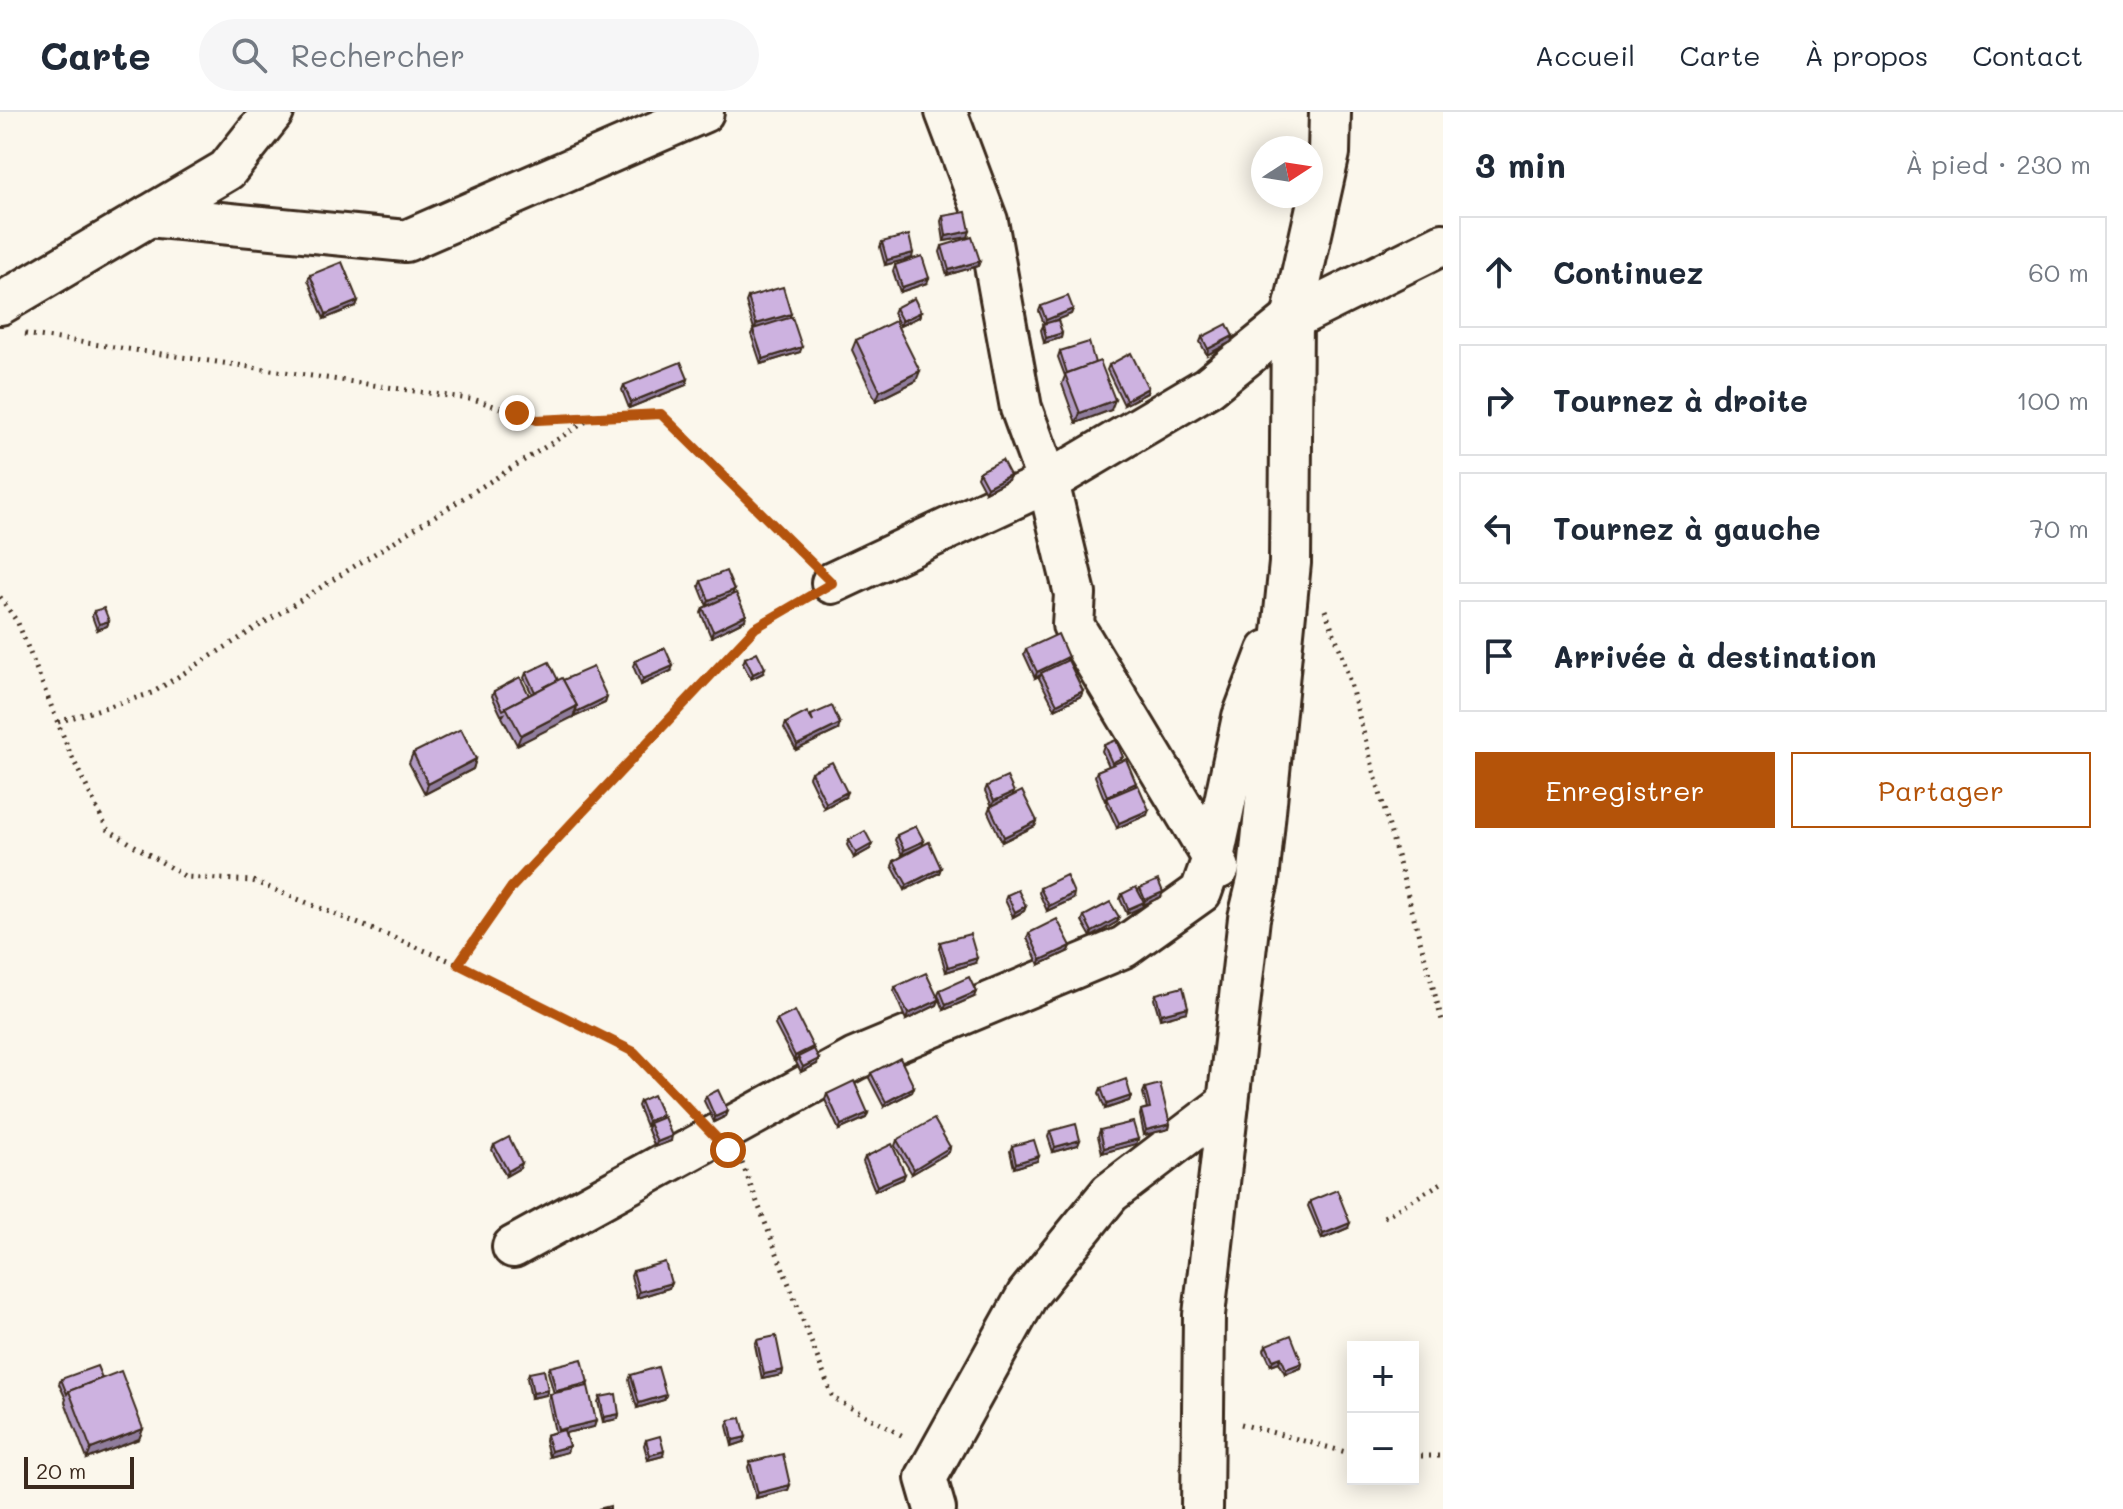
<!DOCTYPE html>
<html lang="fr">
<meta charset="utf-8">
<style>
body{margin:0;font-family:Mali,sans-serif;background:#f6f6f7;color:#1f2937}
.controls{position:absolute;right:24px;bottom:24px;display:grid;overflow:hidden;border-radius:0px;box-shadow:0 4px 20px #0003}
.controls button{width:72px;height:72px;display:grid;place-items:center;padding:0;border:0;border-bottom:2px solid #e0e1e3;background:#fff;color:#1f2937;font:40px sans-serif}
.compass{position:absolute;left:1251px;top:24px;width:72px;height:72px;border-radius:50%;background:#fff;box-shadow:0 4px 20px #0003;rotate:78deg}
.scale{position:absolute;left:24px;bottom:20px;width:110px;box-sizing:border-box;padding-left:8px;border:4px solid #3b2a1e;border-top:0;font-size:22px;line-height:28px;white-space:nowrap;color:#3b2a1e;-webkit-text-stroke:6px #fbf7ec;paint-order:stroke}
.stop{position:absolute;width:24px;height:24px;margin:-18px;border:6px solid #b45309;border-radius:50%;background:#fff}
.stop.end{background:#b45309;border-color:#fff;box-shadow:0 2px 8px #0008}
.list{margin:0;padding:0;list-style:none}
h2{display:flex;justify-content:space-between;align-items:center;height:104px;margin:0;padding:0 32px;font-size:34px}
h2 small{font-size:26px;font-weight:400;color:#747a83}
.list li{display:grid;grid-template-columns:52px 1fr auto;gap:24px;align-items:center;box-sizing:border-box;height:112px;margin:0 16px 16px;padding:0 16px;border:2px solid #e0e1e3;border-radius:0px}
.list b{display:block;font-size:30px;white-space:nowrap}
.list em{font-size:26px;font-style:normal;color:#747a83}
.actions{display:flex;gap:16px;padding:24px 32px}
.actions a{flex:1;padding:18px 0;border:2px solid #b45309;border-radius:0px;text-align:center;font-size:28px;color:#b45309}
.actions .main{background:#b45309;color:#fff}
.icon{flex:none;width:44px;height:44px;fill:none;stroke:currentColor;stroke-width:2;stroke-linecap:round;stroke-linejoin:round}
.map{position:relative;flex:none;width:1443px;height:1397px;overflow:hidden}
header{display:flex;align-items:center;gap:48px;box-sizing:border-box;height:112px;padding:0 40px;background:#fff;border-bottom:2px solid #e0e1e3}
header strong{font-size:38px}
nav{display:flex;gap:44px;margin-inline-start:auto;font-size:28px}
.search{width:560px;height:72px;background:#f6f6f7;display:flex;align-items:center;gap:20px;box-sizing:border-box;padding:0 28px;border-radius:44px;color:#747a83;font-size:30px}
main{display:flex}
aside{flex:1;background:#fff}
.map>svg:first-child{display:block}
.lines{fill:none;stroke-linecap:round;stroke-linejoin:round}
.minor-casing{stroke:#3b2a1e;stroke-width:46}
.path{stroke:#3b2a1e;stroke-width:5;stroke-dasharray:2 6;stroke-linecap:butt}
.minor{stroke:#fbf7ec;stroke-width:40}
.wall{fill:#b099c1;stroke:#3b2a1e;stroke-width:2}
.shaded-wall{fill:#907d9d;stroke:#3b2a1e;stroke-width:2}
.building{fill:#cdb2e0;stroke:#3b2a1e;stroke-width:2}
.route{stroke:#b45309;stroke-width:10}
</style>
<header>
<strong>Carte</strong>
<div class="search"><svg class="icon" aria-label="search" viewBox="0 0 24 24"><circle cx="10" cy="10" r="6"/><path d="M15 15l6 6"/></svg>Rechercher</div>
<nav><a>Accueil</a><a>Carte</a><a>À propos</a><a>Contact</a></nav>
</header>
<main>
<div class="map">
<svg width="1443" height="1397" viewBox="0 0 1443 1397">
<rect width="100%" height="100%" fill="#fbf7ec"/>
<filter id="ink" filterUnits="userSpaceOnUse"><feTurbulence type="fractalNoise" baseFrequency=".0125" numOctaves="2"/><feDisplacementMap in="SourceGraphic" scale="16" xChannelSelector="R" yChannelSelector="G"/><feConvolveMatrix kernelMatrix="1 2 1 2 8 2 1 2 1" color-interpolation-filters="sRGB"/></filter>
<g filter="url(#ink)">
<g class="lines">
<defs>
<g id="minor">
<polyline points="946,0 987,109 1021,296 1048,370 1075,482 1073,513 1219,756"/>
<polyline points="149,104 406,129 703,0"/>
<polyline points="0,192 227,58 273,0"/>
<polyline points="832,471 1048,370 1208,275 1292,207 1443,132"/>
<polyline points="513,1135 855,947 1124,835 1201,780 1213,746 1243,605 1268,539"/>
<polyline points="935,1397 926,1366 1028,1182 1110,1081 1228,991"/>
<polyline points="1202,1397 1204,1203 1249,806 1258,769 1290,451 1292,207 1329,41 1330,0"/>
</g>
</defs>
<!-- minor casing -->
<use href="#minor" class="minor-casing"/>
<!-- path -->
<g class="path">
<polyline points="25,222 476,288 537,308 661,302 807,446"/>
<polyline points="0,485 18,511 70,641 107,717 186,765 253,769 458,852 634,940 687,996"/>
<polyline points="1325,498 1342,542 1443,912"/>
<polyline points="58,610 152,581 593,305"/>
<polyline points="458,852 511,776 755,516 801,489"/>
<polyline points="742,1051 833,1286 905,1325"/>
<polyline points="1384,1105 1443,1070"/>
<polyline points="1241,1312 1353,1342"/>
<polyline points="1413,1344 1443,1344"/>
</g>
<!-- minor -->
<use href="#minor" class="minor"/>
</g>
<!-- wall -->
<g class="wall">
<polygon points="943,104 968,125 944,129 941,109"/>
<polygon points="882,130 912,146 885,153 880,135"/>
<polygon points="942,134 980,149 978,154 947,163 940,140"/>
<polygon points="895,153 927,171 900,180 893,159"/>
<polygon points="310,163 358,189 356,194 324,207 308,168"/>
<polygon points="748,185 790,206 800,240 761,252 751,222 754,217 746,190"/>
<polygon points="1041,194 1073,197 1071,202 1050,210 1062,221 1061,226 1044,231 1041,218 1044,212 1039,199"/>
<polygon points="895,196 921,200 919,205 900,214 893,201"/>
<polygon points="1202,225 1231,230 1207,243 1200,230"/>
<polygon points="856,228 916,269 876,289 852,238"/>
<polygon points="1060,239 1111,298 1076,311 1062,272 1065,264 1058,245"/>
<polygon points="1109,253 1147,281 1124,293 1107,258"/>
<polygon points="688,267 686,273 629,296 622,278 624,273"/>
<polygon points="979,360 1010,363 1008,368 985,380 977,365"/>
<polygon points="701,469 734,478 732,483 745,508 711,525 701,501 703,496 721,488 707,494 699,474"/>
<polygon points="94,499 109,509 107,514 97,518 92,504"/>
<polygon points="1026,537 1068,545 1067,548 1081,584 1055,597 1039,566 1041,563 1035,566 1024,542"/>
<polygon points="745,546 763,561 751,567 743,552"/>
<polygon points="635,549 671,559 641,573 633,554"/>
<polygon points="526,561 558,568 563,568 607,585 605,591 574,605 573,604 517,633 502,605 504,602 501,603 492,584 494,579 529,583 532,582 524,566"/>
<polygon points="811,603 838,618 796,638 784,616 786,611 810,605"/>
<polygon points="1104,633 1122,648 1136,674 1147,703 1117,716 1106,692 1107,689 1105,689 1095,664 1097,659 1109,654 1102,639"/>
<polygon points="413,641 476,647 473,657 425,682 409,651"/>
<polygon points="811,660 845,685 824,696 809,665"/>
<polygon points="987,674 1012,684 1037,709 1035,714 1002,730 988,700 990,695 992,694 985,679"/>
<polygon points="897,723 922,734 941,756 939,761 905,778 892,754 894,749 920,735 902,743 895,728"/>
<polygon points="849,728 872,732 870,737 854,746 847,733"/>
<polygon points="1040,776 1073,787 1047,799 1039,781"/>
<polygon points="1140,776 1161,785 1143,792 1142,795 1127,802 1120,787 1122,782 1138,779"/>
<polygon points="1007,783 1026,794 1024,799 1013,805 1005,788"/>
<polygon points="1084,804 1117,810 1091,825 1082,809"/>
<polygon points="1029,821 1071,834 1069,839 1039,853 1027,826"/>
<polygon points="940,830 975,851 946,860 939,836"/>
<polygon points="895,875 939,888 937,893 906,908 894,880"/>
<polygon points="940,878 974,885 944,898 938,883"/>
<polygon points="1156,882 1188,895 1187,900 1160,907 1154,887"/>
<polygon points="777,908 813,935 812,939 817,952 801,960 796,950 798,947 794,949 775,913"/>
<polygon points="871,961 914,975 912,980 884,995 869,966"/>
<polygon points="1101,976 1131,984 1129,989 1105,997 1099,981"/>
<polygon points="1145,976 1170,1012 1169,1017 1144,1023 1140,1003 1141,998 1147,996 1143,981"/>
<polygon points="827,982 868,1001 866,1006 839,1018 825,988"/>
<polygon points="706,984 728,999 726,1004 714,1010 704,989"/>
<polygon points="640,989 661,1006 671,1029 655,1035 647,1016 649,1013 646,1014 638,994"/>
<polygon points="1100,1018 1138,1027 1136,1032 1102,1041 1098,1024"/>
<polygon points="1050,1019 1080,1028 1078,1033 1053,1040 1048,1025"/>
<polygon points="897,1028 950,1035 949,1040 912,1062 895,1034"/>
<polygon points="494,1033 522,1051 520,1056 506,1064 492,1038"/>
<polygon points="1012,1034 1039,1044 1037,1049 1014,1056 1010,1039"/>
<polygon points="865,1045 905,1062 903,1067 875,1079 863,1050"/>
<polygon points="1310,1089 1348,1116 1322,1127 1308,1094"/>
<polygon points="633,1159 671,1171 669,1176 637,1186 631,1164"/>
<polygon points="757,1228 783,1258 782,1263 762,1267 755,1233"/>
<polygon points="1266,1233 1302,1251 1301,1256 1285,1262 1279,1250 1271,1253 1264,1238"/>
<polygon points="550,1255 588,1271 587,1274 596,1309 594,1315 565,1321 569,1334 567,1340 549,1345 545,1328 546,1323 555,1320 548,1288 550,1282 554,1282 548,1260"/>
<polygon points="529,1261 546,1283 531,1286 527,1266"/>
<polygon points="631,1263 666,1283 664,1288 637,1296 629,1268"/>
<polygon points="102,1266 143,1317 139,1327 87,1347 65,1290 66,1287 59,1272 61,1267"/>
<polygon points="600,1285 619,1302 618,1307 603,1310 598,1290"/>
<polygon points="729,1308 746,1325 744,1330 732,1334 727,1314"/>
<polygon points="646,1328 663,1344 648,1348 644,1333"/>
<polygon points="750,1350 790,1373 788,1378 756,1386 748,1355"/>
</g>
<!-- shaded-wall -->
<g class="shaded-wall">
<polygon points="970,119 968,125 944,129 946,124"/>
<polygon points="913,141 912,146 885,153 887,148"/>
<polygon points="980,149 978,154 947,163 949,158"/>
<polygon points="929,166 927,171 900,180 902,175"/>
<polygon points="358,189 356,194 324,207 326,202"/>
<polygon points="1073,197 1071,202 1044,213 1046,208"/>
<polygon points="921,200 919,205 900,214 902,209"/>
<polygon points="791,202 789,207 755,218 756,212"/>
<polygon points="1062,221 1061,226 1044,231 1046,226"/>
<polygon points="1233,224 1231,230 1207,243 1208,237"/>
<polygon points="802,235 800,240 761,252 763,247"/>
<polygon points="920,259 916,269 876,289 880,279"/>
<polygon points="688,267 686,273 629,296 631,290"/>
<polygon points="1148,276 1147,281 1124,293 1126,288"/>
<polygon points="1115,288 1111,298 1076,311 1080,301"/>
<polygon points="1010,363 1008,368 985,380 987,375"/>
<polygon points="734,478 732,483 707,494 709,488"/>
<polygon points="746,503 745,508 711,525 713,519"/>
<polygon points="109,509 107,514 97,518 99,512"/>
<polygon points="1068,545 1066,550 1035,566 1037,560"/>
<polygon points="673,554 671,559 641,573 643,567"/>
<polygon points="765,556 763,561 751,567 753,562"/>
<polygon points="1083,579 1081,584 1055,597 1057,592"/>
<polygon points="607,585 605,591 574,605 576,600"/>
<polygon points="577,594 573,605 517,633 521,623"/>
<polygon points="840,612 838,618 796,638 797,633"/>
<polygon points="476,647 473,657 425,682 428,672"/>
<polygon points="1136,671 1135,676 1107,686 1105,689 1107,684"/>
<polygon points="847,680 845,685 824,696 826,691"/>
<polygon points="1014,680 1012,685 992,695 994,689"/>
<polygon points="1149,698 1147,703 1117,716 1119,711"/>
<polygon points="1037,709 1035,714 1002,730 1004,725"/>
<polygon points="924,729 922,734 902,743 904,738"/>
<polygon points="872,732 870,737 854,746 856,741"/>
<polygon points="941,756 939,761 905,778 907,773"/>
<polygon points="1163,780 1161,785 1143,793 1145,788"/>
<polygon points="1074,781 1073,787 1047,799 1049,794"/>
<polygon points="1144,790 1142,795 1127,802 1128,797"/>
<polygon points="1026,794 1024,799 1013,805 1015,800"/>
<polygon points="1119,805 1117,810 1091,825 1092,820"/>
<polygon points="1071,834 1069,839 1039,853 1041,848"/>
<polygon points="977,846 975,851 946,860 948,855"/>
<polygon points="976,880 974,885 944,898 946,893"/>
<polygon points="939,888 937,893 906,908 908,902"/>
<polygon points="1188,895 1187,900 1160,907 1161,902"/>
<polygon points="813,935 811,940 794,949 795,944"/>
<polygon points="819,947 817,952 801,960 803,955"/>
<polygon points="914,975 912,980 884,995 886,990"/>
<polygon points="1131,984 1129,989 1105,997 1107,992"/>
<polygon points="728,999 726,1004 714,1010 715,1005"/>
<polygon points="868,1001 866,1006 839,1018 841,1013"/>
<polygon points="662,1003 660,1008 646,1014 648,1009"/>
<polygon points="1170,1012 1169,1017 1144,1023 1146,1018"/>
<polygon points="672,1024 671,1029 655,1035 657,1030"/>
<polygon points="1138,1027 1136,1032 1102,1041 1104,1036"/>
<polygon points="1080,1028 1078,1033 1053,1040 1055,1035"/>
<polygon points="950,1035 949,1040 912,1062 914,1057"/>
<polygon points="1039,1044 1037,1049 1014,1056 1016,1051"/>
<polygon points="522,1051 520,1056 506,1064 508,1059"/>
<polygon points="905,1062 903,1067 875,1079 877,1074"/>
<polygon points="1350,1111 1348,1116 1322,1127 1323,1122"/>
<polygon points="671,1171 669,1176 637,1186 639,1180"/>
<polygon points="1281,1245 1279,1250 1271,1253 1273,1248"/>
<polygon points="1302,1251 1301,1256 1285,1262 1286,1257"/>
<polygon points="783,1258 782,1263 762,1267 764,1262"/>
<polygon points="588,1271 586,1276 554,1284 556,1279"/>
<polygon points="548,1278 546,1283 531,1286 533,1281"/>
<polygon points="666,1283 664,1288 637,1296 639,1291"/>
<polygon points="619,1302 618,1307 603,1310 604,1305"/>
<polygon points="596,1309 594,1315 556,1323 558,1318"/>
<polygon points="143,1317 139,1327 87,1347 91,1337"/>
<polygon points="746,1325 744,1330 732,1334 733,1328"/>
<polygon points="569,1334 567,1340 549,1345 551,1339"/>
<polygon points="664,1339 663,1344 648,1348 650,1343"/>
<polygon points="790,1373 788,1378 756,1386 758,1381"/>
</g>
<!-- building -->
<g class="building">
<polygon points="966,100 970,119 946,124 943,104"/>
<polygon points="909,123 913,141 887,148 882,130"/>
<polygon points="972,125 980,149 949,158 942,134"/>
<polygon points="922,144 929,166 902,175 895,153"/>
<polygon points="342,150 358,189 326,202 310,163"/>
<polygon points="783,175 791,202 756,212 748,185"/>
<polygon points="1068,184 1073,197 1046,208 1041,194"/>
<polygon points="914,186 921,200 902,209 895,196"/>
<polygon points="792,205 802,235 763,247 753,217"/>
<polygon points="1058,208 1062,221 1046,226 1043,212"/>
<polygon points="895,209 920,259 880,279 856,228"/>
<polygon points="1227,212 1233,224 1208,237 1202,225"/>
<polygon points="1089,230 1095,251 1067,261 1060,239"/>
<polygon points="1131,241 1148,276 1126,288 1109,253"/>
<polygon points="1100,249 1115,288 1080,301 1065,262"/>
<polygon points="681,250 688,267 631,290 624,273"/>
<polygon points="1002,348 1010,363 987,375 979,360"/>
<polygon points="726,459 734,478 709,488 701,469"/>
<polygon points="736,481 746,503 713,519 703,496"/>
<polygon points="104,496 109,509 99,512 94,499"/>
<polygon points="1058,522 1068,545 1037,560 1026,537"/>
<polygon points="665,536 673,554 643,567 635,549"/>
<polygon points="757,540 765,556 753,562 745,546"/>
<polygon points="1068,548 1083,579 1057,592 1041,561"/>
<polygon points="549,550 558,568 535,580 526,561"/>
<polygon points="593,555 607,585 576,600 577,594 563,568"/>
<polygon points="520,565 529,583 506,595 507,596 503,598 494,579"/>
<polygon points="562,566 577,594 521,623 506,595"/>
<polygon points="832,594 840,612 797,633 786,611 807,600 813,610 811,603"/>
<polygon points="461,617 476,647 428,672 413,641"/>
<polygon points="1116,628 1123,645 1112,651 1104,633"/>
<polygon points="1126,647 1136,671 1107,684 1097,659"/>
<polygon points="832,650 847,680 826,691 811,660"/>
<polygon points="1007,665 1014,680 994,689 987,674"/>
<polygon points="1138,673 1149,698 1119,711 1107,686"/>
<polygon points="1022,679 1037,709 1004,725 990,695"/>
<polygon points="916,714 924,729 904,738 897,723"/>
<polygon points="865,719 872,732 856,741 849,728"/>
<polygon points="929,730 941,756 907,773 894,749"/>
<polygon points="1066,763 1074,781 1049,794 1040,776"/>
<polygon points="1158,768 1163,780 1145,788 1140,776"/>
<polygon points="1136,775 1144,790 1128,797 1122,782"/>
<polygon points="1018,778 1026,794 1015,800 1007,783"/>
<polygon points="1110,790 1119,805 1092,820 1084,804"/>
<polygon points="1057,807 1071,834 1041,848 1029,821"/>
<polygon points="970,822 977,846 948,855 940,830"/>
<polygon points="926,861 939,888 908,902 895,875"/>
<polygon points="969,865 976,880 946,893 940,878"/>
<polygon points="1183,875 1188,895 1161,902 1156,882"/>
<polygon points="795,899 813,935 795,944 777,908"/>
<polygon points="814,937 819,947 803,955 798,945"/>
<polygon points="900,946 914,975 886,990 871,961"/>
<polygon points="1126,967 1131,984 1107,992 1101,976"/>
<polygon points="854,969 868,1001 841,1013 827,982"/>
<polygon points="1160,972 1170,1012 1146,1018 1141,998 1150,996 1145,976"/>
<polygon points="718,978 728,999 715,1005 706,984"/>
<polygon points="653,983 662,1003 648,1009 640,989"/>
<polygon points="664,1005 672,1024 657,1030 649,1011"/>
<polygon points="934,1007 950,1035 914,1057 897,1028"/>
<polygon points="1133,1010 1138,1027 1104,1036 1100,1018"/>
<polygon points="1076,1012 1080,1028 1055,1035 1050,1019"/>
<polygon points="509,1025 522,1051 508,1059 494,1033"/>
<polygon points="1034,1028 1039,1044 1016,1051 1012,1034"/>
<polygon points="892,1032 905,1062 877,1074 865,1045"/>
<polygon points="1337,1078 1350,1111 1323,1122 1310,1089"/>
<polygon points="665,1150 671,1171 639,1180 633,1159"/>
<polygon points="1291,1223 1302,1251 1286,1257 1281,1245 1273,1248 1266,1233"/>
<polygon points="776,1224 783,1258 764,1262 757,1228"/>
<polygon points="582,1247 588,1271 556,1279 550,1255"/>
<polygon points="97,1254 102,1266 69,1279 67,1282 61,1267"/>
<polygon points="658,1255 666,1283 639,1291 631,1263"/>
<polygon points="544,1258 548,1278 533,1281 529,1261"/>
<polygon points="121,1259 143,1317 91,1337 69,1279"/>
<polygon points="588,1274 596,1309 558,1318 550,1282"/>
<polygon points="616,1282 619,1302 604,1305 600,1285"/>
<polygon points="741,1306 746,1325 733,1328 729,1308"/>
<polygon points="564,1318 569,1334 551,1339 546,1323"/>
<polygon points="660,1324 664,1339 650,1343 646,1328"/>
<polygon points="783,1342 790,1373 758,1381 750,1350"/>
<polygon points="610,1394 610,1397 598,1397"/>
</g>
</g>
<g class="lines" filter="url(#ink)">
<!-- route -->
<polyline class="route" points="517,301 537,308 661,302 832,471 755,516 511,776 458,852 634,940 728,1038"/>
</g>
</svg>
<div class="controls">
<button>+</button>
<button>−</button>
</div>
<svg class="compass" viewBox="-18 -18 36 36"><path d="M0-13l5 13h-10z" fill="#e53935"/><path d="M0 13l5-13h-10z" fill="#747a83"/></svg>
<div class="scale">20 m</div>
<div class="stop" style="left:728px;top:1038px"></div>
<div class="stop end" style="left:517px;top:301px"></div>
</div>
<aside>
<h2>3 min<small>À pied · 230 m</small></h2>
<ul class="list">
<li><svg class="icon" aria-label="ahead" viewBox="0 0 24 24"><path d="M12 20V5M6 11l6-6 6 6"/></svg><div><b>Continuez</b></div><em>60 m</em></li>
<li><svg class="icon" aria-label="right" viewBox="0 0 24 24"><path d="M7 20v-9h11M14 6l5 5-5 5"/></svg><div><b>Tournez à droite</b></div><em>100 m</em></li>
<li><svg class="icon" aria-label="left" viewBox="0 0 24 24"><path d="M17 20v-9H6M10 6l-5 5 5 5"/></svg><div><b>Tournez à gauche</b></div><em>70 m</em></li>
<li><svg class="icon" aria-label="arrive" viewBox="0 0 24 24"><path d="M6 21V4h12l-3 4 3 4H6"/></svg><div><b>Arrivée à destination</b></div></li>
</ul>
<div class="actions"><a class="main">Enregistrer</a><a>Partager</a></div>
</aside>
</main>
